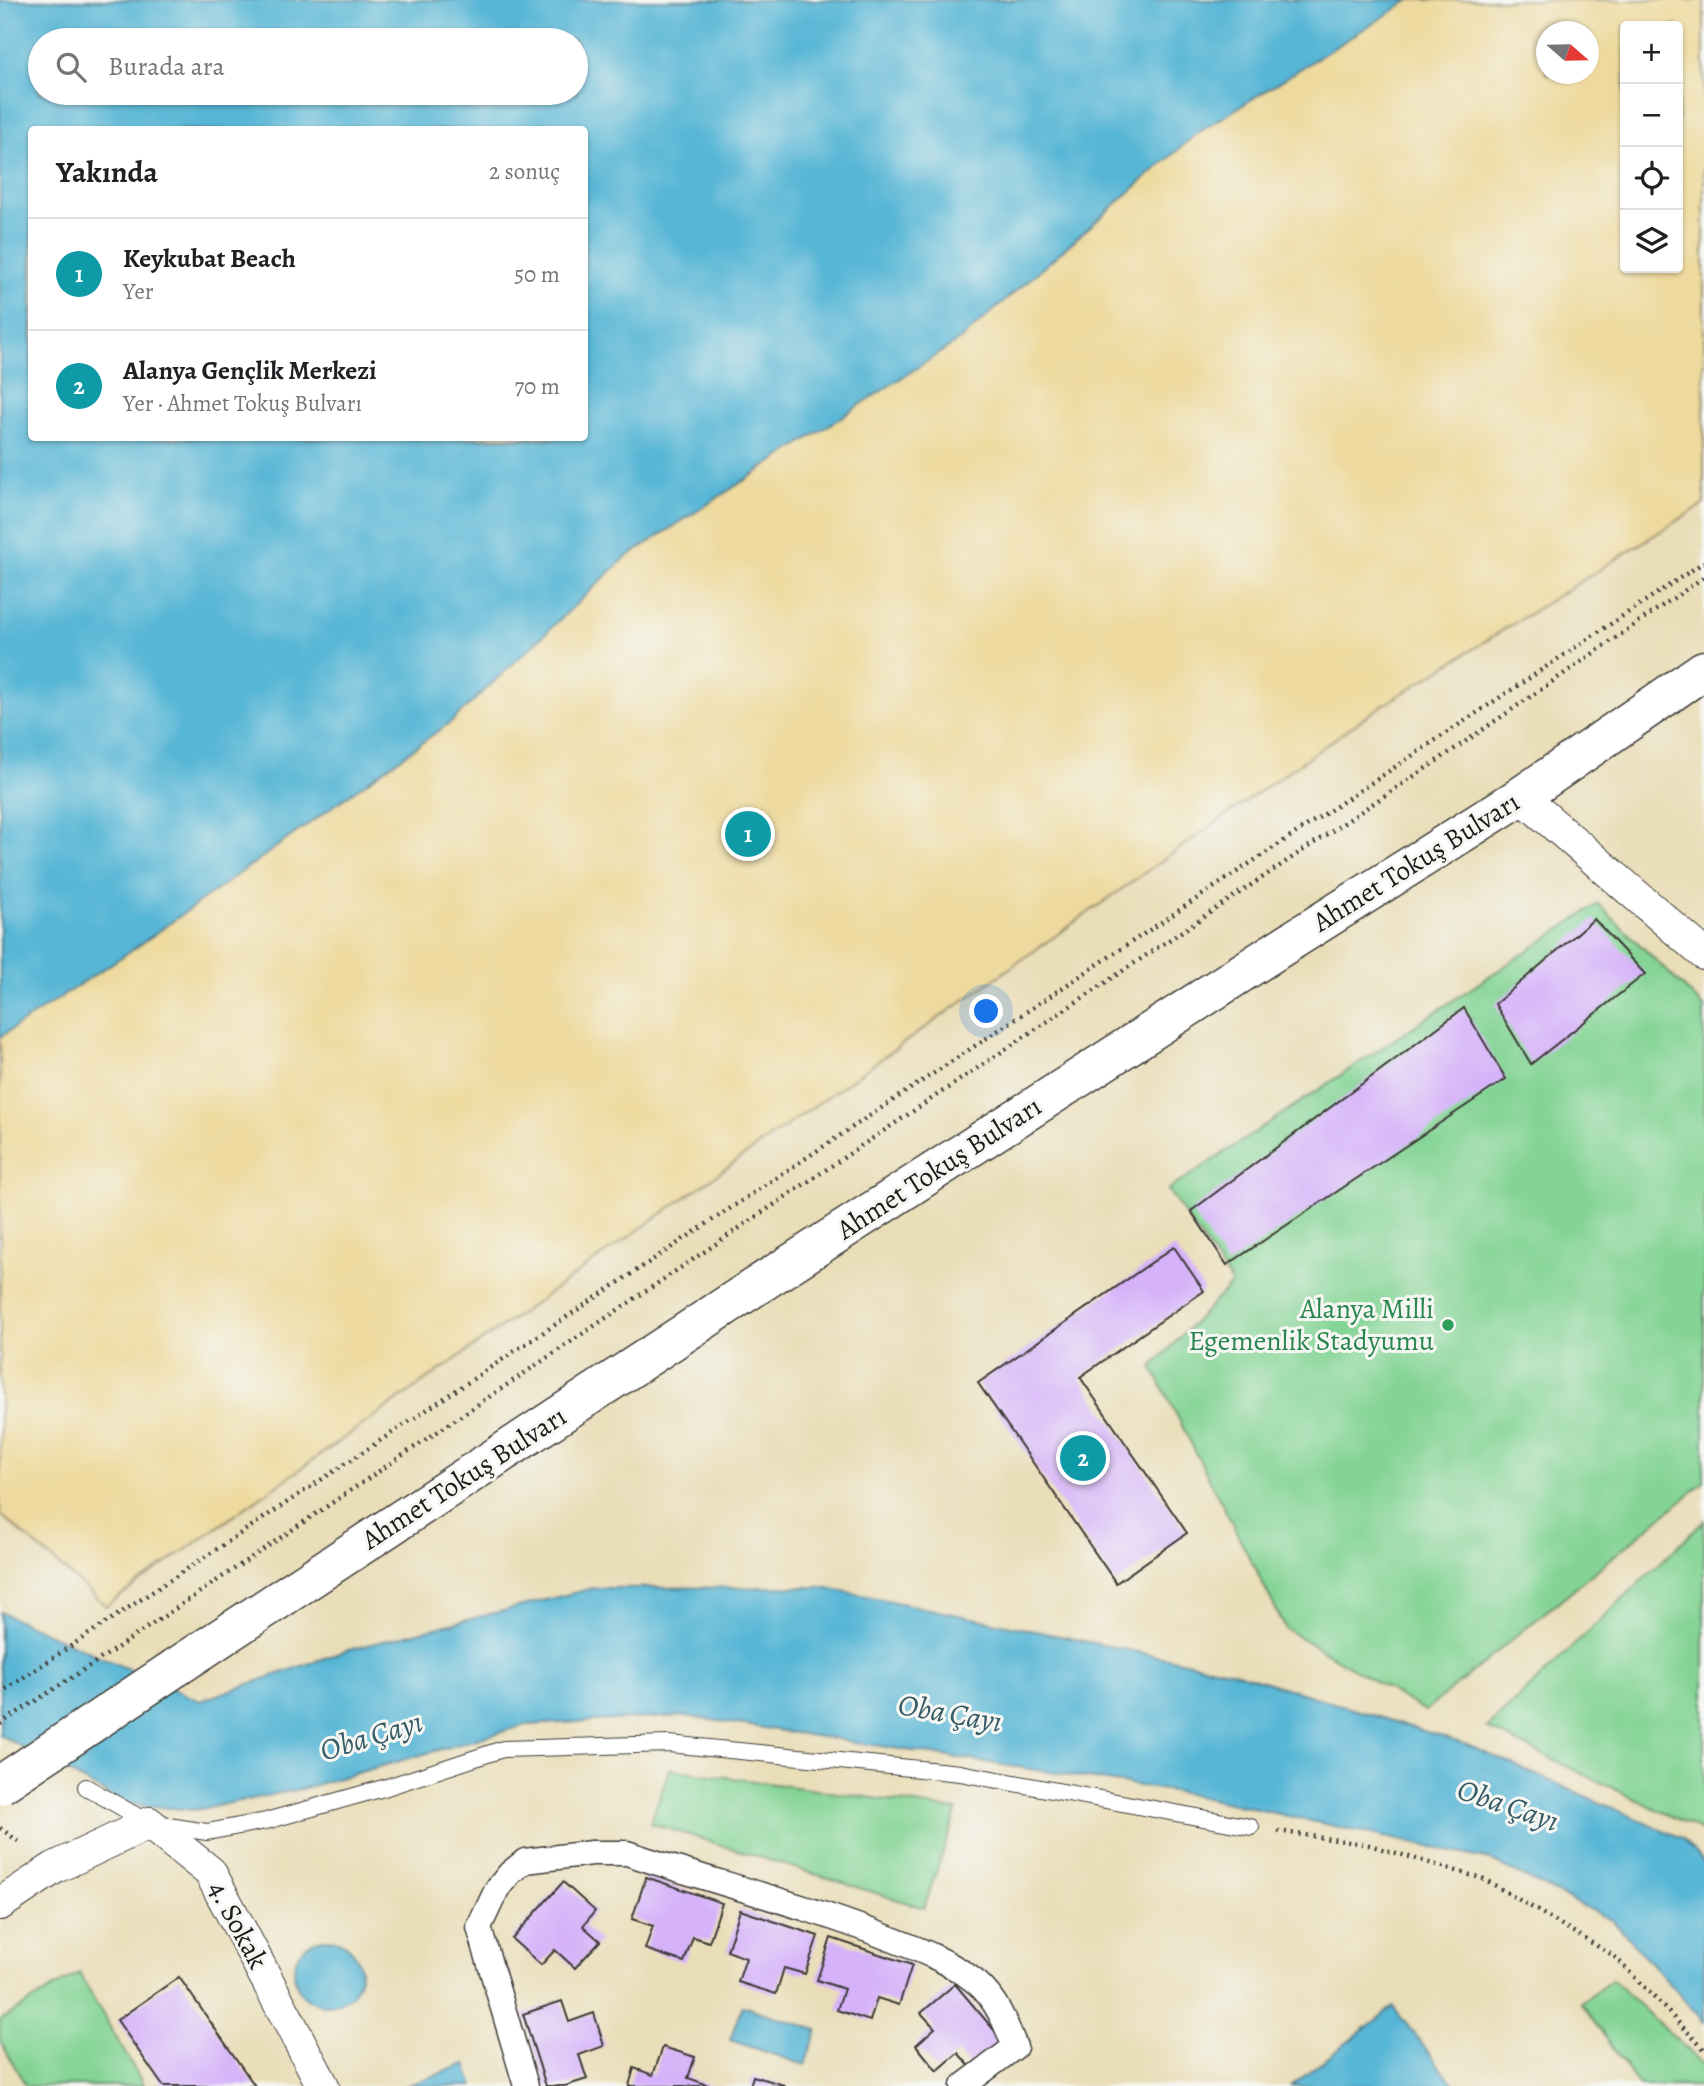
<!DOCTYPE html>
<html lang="tr">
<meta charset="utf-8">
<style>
body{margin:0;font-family:Alegreya,serif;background:#f2f2f2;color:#202124}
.controls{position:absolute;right:21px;top:21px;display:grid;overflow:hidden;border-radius:7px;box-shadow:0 2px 5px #0004}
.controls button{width:63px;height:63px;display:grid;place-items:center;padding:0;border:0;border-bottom:2px solid #e0e0e0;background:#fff;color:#202124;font:35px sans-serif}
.compass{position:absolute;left:1536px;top:21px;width:63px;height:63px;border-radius:50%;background:#fff;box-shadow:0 2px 5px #0004;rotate:110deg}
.you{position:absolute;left:987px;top:1012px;width:24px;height:24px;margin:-18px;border:5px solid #fff;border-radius:50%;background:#1a73e8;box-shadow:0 0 0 10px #1a73e833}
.badge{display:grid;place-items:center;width:46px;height:46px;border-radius:50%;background:#b5179e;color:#fff;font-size:23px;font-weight:700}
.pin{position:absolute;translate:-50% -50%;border:4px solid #fff;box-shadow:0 2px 7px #0006}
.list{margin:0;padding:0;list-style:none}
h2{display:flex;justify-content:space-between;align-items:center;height:91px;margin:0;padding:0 28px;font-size:30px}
h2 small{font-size:23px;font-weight:400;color:#757577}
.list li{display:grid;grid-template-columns:46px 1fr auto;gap:21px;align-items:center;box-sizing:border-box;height:112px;padding:0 28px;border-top:2px solid #e0e0e0}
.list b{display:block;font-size:26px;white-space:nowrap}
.list p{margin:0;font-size:23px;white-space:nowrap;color:#757577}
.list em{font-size:23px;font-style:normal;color:#757577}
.icon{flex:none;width:38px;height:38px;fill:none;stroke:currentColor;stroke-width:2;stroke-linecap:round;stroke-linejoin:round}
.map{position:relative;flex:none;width:1704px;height:2086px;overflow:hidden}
.search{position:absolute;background:#fff;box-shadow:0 2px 5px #0004;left:28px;top:28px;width:560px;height:77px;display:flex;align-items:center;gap:18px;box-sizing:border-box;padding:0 24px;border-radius:38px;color:#757577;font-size:26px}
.panel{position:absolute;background:#fff;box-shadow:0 2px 5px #0004;left:28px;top:126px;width:560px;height:315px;border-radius:7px}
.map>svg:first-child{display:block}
.green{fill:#84d495;stroke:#507858;stroke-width:2}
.sand{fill:#eeda9e;stroke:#857b5d;stroke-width:2;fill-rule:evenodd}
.water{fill:#57b6d5;stroke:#3a6978;stroke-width:2;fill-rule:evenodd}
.building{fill:#d5b2f9}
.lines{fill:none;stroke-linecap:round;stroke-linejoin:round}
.service-casing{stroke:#3b3934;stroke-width:18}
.pedestrian-casing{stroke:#3b3934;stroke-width:27}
.minor-casing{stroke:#3b3934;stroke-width:34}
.secondary-casing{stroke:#3b3934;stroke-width:41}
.path{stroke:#3b3934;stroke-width:4.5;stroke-dasharray:2 5;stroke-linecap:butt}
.service{stroke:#fff;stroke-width:16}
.pedestrian{stroke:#fff;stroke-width:24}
.minor{stroke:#fff;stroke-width:32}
.secondary{stroke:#fff;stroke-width:38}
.secondary-bridge-casing{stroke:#3b3934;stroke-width:41;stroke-linecap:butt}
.secondary-bridge{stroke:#fff;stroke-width:38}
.leisure-dot{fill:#2e9e5b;stroke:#f6f6f2;stroke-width:2.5}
.labels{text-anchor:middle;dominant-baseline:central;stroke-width:6;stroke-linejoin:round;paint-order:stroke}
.street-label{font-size:28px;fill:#1c1c1c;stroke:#f6f6f2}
.leisure-label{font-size:28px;fill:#27864d;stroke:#f6f6f2;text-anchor:end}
.water-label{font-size:30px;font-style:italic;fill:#345a66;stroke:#f6f6f2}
</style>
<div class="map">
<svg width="1704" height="2086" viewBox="0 0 1704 2086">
<rect width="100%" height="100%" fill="#f6f6f2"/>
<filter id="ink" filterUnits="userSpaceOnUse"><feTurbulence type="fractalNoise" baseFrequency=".0143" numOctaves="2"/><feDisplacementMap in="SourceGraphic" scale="14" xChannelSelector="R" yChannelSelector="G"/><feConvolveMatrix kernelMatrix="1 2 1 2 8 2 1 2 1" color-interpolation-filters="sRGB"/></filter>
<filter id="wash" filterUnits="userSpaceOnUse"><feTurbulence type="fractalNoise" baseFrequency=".00686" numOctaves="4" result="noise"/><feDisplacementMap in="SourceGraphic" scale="28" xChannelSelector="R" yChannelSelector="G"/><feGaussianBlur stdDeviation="1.57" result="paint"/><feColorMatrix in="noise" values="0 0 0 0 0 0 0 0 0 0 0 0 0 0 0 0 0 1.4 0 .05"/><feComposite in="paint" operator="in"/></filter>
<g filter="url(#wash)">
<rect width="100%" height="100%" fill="#eadeb9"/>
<!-- green -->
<g class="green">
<polygon points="1598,904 1704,1007 1704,1482 1425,1711 1286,1629 1152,1367 1232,1283 1168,1190"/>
<polygon points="1704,1521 1704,1832 1487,1728"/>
<polygon points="670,1769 957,1810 924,1908 650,1823"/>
<polygon points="79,1973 144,2086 26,2086 0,2041 0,2020"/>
<polygon points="1612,1980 1704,2065 1704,2086 1639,2086 1581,2002"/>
</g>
<!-- sand -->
<path class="sand" d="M1410,0H1704V504L1374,711L106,1606L0,1514V1037L138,946L452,721L625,558L961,339L1196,134ZM1625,26H1678V268H1625ZM1546,32H1588V74H1546Z"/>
<!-- water -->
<g class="water">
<path d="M0,0H1410L1196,134L961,339L625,558L452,721L138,946L0,1037ZM576,40V93H40V40ZM32,130H584V438H32Z"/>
<polygon points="823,1587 1234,1672 1465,1744 1682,1838 1704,1863 1704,2022 1613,1921 1490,1860 1178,1792 685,1716 526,1725 301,1789 195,1810 125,1804 0,1735 0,1612 200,1701 348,1650 593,1588"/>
<circle cx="327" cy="1972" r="33"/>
<polygon points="742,2006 817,2030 805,2065 730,2040"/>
<polygon points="1393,2007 1455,2086 1291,2086"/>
<polygon points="466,2064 474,2086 406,2086"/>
</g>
<g id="blocks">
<!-- building -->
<g class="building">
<polygon points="1594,919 1645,974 1531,1064 1495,1004"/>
<polygon points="1464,1008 1506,1079 1227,1265 1191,1211"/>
<polygon points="1174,1247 1204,1291 1080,1377 1187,1533 1116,1583 978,1383"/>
<polygon points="646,1877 722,1903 709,1942 693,1937 684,1962 645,1949 653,1926 632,1919"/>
<polygon points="563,1882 595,1911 583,1926 600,1941 575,1968 555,1950 541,1965 512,1939"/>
<polygon points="740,1910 818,1936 805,1974 784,1968 776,1994 738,1982 746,1958 727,1951"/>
<polygon points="831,1938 912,1965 899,2005 877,1998 870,2021 837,2010 844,1989 817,1980"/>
<polygon points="179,1977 255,2086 163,2086 117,2020"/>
<polygon points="955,1984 1005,2043 973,2070 958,2053 937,2071 916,2045 935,2028 921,2013"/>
<polygon points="562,2001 569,2022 594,2013 604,2046 579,2055 587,2079 565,2086 546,2086 523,2014"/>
<polygon points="663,2047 695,2057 688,2078 711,2086 629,2086 634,2068 653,2075"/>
<polygon points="753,2076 784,2085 784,2086 750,2086"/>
</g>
</g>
</g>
<g filter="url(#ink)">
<use href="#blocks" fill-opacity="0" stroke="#3b3934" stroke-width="2"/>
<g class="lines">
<defs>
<polyline id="service" points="86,1787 149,1823 207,1832 266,1821 387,1787 503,1749 669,1744 960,1773 1251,1827"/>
<path id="pedestrian" d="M526,2086L479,1927L497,1889L510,1873L525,1861L592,1853H627C713,1882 802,1904 886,1937C918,1949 950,1961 977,1983C996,1999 1006,2024 1015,2047L963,2086"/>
<g id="minor">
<polyline points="1521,796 1704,954"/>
<polyline points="0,1904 54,1868 149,1823 210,1872 323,2086"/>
</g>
<polyline id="secondary" points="175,1668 753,1288 1288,943 1521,796 1704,670"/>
</defs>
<!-- service casing -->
<use href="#service" class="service-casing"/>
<!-- pedestrian casing -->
<use href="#pedestrian" class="pedestrian-casing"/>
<!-- minor casing -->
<use href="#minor" class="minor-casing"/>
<!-- secondary casing -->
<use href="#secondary" class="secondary-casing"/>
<!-- path -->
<g class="path">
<polyline points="0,1693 1704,562"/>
<polyline points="0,1724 114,1650 855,1150 1459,746 1704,577"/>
<polyline points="0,1828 22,1844"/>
<polyline points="1278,1831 1369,1845 1484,1879 1614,1956 1704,2049"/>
</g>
<!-- service -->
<use href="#service" class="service"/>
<!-- pedestrian -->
<use href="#pedestrian" class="pedestrian"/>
<!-- minor -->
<use href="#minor" class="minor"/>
<!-- secondary -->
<use href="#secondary" class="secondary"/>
<defs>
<polyline id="secondary-bridge" points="0,1785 175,1668"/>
</defs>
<!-- secondary-bridge casing -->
<use href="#secondary-bridge" class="secondary-bridge-casing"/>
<!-- secondary-bridge -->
<use href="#secondary-bridge" class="secondary-bridge"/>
</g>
</g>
<!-- markers -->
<circle class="leisure-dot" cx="1448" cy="1325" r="7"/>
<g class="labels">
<!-- street labels -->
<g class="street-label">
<text transform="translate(1416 862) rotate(-32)">Ahmet Tokuş Bulvarı</text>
<text transform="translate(939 1168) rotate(-33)">Ahmet Tokuş Bulvarı</text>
<text transform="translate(464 1478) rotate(-33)">Ahmet Tokuş Bulvarı</text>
<text transform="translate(238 1925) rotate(62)">4. Sokak</text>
</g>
<!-- leisure labels -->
<g class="leisure-label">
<text x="1434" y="1309">Alanya Milli<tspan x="1434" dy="32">Egemenlik Stadyumu</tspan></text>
</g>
<!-- water labels -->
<g class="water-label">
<text transform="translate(950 1713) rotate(10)">Oba Çayı</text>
<text transform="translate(371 1736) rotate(-17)">Oba Çayı</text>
<text transform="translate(1508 1805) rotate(19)">Oba Çayı</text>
</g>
</g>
</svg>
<div class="controls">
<button>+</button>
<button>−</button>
<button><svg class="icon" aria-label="locate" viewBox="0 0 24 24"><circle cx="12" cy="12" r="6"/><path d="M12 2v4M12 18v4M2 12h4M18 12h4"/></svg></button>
<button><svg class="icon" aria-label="layers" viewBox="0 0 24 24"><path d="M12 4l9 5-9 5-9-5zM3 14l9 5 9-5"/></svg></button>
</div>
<svg class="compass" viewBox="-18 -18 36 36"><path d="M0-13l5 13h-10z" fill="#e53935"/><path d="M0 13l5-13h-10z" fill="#757577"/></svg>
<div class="you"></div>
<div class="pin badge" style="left:748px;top:834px;background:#0f9aa8">1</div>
<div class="pin badge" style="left:1083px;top:1458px;background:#0f9aa8">2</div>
<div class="search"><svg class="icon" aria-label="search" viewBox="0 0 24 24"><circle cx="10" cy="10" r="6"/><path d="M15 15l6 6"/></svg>Burada ara</div>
<section class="panel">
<h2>Yakında<small>2 sonuç</small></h2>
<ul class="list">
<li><span class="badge" style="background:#0f9aa8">1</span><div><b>Keykubat Beach</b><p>Yer</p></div><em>50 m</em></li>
<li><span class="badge" style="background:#0f9aa8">2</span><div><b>Alanya Gençlik Merkezi</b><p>Yer · Ahmet Tokuş Bulvarı</p></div><em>70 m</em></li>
</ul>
</section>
</div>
